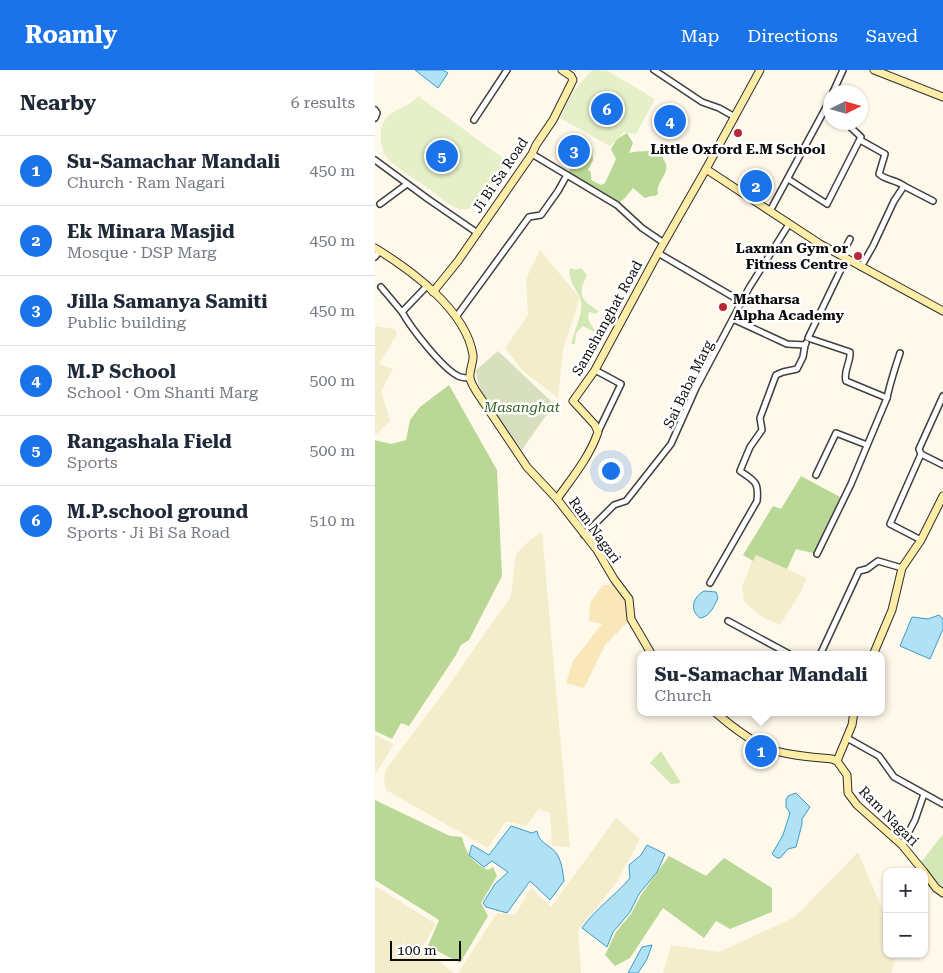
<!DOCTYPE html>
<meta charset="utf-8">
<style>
body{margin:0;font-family:"Roboto Serif",serif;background:#f2f2f3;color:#1f2937}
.controls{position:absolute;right:15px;bottom:15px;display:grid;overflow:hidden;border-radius:10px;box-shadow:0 1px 4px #0004}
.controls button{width:45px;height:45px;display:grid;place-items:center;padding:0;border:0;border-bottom:1px solid #e0e1e3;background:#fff;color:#1f2937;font:25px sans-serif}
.compass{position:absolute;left:448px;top:15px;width:45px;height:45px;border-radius:50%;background:#fff;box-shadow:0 1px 4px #0004;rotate:85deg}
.scale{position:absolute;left:15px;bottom:12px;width:71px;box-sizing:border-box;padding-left:5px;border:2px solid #0c0c0c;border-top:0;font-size:14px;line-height:18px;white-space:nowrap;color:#0c0c0c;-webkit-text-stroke:4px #fff;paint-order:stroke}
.you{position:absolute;left:235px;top:400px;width:18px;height:18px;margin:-12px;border:4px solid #fff;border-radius:50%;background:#1a73e8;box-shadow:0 0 0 8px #1a73e833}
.badge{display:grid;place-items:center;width:32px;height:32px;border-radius:50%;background:#1a73e8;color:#fff;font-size:16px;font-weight:700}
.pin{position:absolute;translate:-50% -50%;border:2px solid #fff;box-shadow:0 1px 5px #0006}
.popup{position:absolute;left:262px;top:581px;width:248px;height:65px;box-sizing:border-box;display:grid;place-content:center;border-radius:10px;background:#fff;filter:drop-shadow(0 1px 4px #0005);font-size:16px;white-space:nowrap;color:#747a83}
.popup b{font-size:19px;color:#1f2937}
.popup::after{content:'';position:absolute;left:50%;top:100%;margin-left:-10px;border:10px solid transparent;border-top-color:#fff}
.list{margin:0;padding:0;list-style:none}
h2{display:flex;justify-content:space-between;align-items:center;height:65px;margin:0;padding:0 20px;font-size:21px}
h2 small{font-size:16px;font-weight:400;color:#747a83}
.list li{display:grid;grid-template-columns:32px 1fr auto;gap:15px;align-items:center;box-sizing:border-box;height:70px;padding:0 20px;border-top:1px solid #e0e1e3}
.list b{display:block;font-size:19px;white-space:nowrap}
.list p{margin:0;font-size:16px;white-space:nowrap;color:#747a83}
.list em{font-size:16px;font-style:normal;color:#747a83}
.map{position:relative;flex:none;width:568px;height:903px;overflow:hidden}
header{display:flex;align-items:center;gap:30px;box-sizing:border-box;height:70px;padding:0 25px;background:#1a73e8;color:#fff}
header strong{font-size:24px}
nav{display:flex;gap:28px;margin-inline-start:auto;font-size:18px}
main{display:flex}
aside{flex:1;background:#fff}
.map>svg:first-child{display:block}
.farmland{fill:#f4edcc}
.green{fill:#d4e8b6}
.forest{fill:#b9d896}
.sand{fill:#f9e6b9}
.cemetery{fill:#d7dfbe}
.pitch{fill:#e5efc8}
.water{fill:#b1e1f5;stroke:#399ccb}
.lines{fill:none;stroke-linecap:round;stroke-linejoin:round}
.street-casing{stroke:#3f3f3f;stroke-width:8}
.secondary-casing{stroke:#2e2e2e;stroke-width:9}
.street{stroke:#fff;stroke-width:5}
.secondary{stroke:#feeda7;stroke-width:7}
.poi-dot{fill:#b92739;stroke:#fff;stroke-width:2}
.labels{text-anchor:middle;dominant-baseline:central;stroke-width:5;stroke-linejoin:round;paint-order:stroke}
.poi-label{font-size:14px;font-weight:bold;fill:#0c0c0c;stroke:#fff}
.street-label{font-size:14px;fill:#0c0c0c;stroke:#fff}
.park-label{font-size:14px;font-style:italic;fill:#32621e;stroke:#fff}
</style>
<header>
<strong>Roamly</strong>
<nav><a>Map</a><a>Directions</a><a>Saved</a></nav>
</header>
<main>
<aside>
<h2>Nearby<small>6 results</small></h2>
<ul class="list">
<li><span class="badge">1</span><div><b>Su-Samachar Mandali</b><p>Church · Ram Nagari</p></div><em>450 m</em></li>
<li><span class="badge">2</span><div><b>Ek Minara Masjid</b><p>Mosque · DSP Marg</p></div><em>450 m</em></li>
<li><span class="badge">3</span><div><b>Jilla Samanya Samiti</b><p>Public building</p></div><em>450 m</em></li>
<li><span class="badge">4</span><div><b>M.P School</b><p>School · Om Shanti Marg</p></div><em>500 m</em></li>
<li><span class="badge">5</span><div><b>Rangashala Field</b><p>Sports</p></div><em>500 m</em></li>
<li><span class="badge">6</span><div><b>M.P.school ground</b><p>Sports · Ji Bi Sa Road</p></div><em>510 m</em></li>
</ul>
</aside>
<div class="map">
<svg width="568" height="903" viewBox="0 0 568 903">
<rect width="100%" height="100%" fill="#fff9eb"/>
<!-- farmland -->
<g class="farmland">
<polygon points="165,180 205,228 188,279 183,328 147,300 130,278 153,245 151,209"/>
<polygon points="0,256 20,259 22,264 4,294 18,299 6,321 15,351 0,365"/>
<polygon points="167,462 195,777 177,776 175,743 164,739 151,756 131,751 113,778 11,720 9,709 11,699 69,622 136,526 141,484 154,471"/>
<polygon points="380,484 432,508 424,525 405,555 389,548 369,532 367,516"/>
<polygon points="0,665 19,674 0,705"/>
<polygon points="241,748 265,769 242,812 203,860 206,903 83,903 122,843 140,845 156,818 176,837"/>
<polygon points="483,782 512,850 512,884 522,884 516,903 288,903 296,875 344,882 420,847"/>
<polygon points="0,816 61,854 47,877 79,903 0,903"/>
</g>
<!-- green -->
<g class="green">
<path d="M195,198L201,200L206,198L212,205C207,215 203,224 212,233C215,236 220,238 223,241L221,244L214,242L213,249L221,263L208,256L201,263L200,274H196C199,261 208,244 206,231C203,220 192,210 195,198Z"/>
<polygon points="286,681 306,713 296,714 275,693"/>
<polygon points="568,764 568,817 544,795"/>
</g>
<!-- forest -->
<g class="forest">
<path d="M252,63L258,73L254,83C266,80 277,82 290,78L288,89C299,101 280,111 283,124L280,126H276L270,128L258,118L250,128L242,134L199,107L194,101C199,91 205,79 217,80L218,90L213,100L216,102V110L226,115L230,113L241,89L236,79L242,69Z"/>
<polygon points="74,315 122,400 127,506 94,570 86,575 81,585 34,656 26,653 17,669 0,661 0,370 16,374 31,370 35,350 45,337"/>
<polygon points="426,406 465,427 442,484 421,479 412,499 381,485 378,491 368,485 398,436 406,439"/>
<path d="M0,730L75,766L87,767C92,785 96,791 113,800L118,797L122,806L106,833L113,846L85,893L53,876L64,850L0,810Z"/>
<polygon points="294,786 331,806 349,788 397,818 397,842 355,859 341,851 329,868 288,838 255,888 240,896 230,885 241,862 256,844 266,825"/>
</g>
<!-- sand -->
<polygon class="sand" points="240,514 255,534 251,534 253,552 230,575 209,618 191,613 198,591 227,554 214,551 215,533 228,515"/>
<!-- cemetery -->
<polygon class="cemetery" points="123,281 179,334 147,380 106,322 100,301"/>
<!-- pitch -->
<g class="pitch">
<polygon points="217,0 231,0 280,29 261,64 249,62 235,76 185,48 197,23"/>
<path d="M43,26L132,91C120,107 130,123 106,135C100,138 87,141 81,138C71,133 62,124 53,118C40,109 24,100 13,89C6,82 4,65 7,56C13,37 33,40 43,26Z"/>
</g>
<!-- water -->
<g class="water">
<polygon points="40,0 68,0 73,3 63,18"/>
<path d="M329,521L341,522L343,528C339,536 335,547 325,548C314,540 318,527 329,521Z"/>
<polygon points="564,545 568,549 568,559 555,589 525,576 537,547 553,549"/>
<polygon points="421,723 435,737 427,749 427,754 421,777 413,779 405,788 402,788 397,784 408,765 415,743 411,737 411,730 413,726"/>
<path d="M136,756L157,763L162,761C164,775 178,775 183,786C187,793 188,803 189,811L175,830L155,811L132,843L111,837L108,833L120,814L133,802L117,791L109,797L94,785L97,775L114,785Z"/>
<path d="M272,775L290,784L282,802L264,824L255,842L238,862L232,877L207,858C220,839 240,826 255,808L254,795L266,785Z"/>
<polygon points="277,875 272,889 263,903 253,903 267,877"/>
</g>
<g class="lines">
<defs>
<g id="street">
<polyline points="279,0 327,32 344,38 360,47"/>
<polyline points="458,22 468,0"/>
<polyline points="0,40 2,43 0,48"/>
<polyline points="99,50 132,0"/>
<path d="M485,70L510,84L504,104C510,110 522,110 529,116"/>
<polyline points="157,84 242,135 267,158 289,173"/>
<polyline points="0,90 53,129 101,162"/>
<polyline points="413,109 452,134 486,67 470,52"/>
<polyline points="5,134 32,114"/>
<polyline points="395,141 456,28"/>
<polyline points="283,183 367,232"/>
<polyline points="466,186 475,169"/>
<polyline points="0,187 5,181"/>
<polyline points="486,197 498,176 519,131 529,116 558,131"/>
<polyline points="6,217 27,242 52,216"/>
<path d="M27,242C36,258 67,298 83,306C87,308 91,308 95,308"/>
<polyline points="81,247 154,147 166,145 183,121 192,105"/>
<polyline points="358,249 412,274 430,275 431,273"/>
<polyline points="220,300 246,314 223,362"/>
<path d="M512,328C515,313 520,298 525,283"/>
<polyline points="546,384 568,395"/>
<polyline points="441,405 461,363 492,375"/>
<polyline points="209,465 239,435 251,431 296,374 321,318 374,218 414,154"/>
<polyline points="546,470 515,454 546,384 544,379 568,326"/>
<path d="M442,484L476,414L512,328L471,311C468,301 476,292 475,282L433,268L471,189"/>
<path d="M335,513L382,431C384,412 380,411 365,401L375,377L387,360L385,348L401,305L408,302L422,299L428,287L430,275"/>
<polyline points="353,551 416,585"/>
<polyline points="445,585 484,501 492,499 503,491 527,498"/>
<polyline points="472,668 504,686 519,707 568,734"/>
<polyline points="527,775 540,750 549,724"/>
</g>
<g id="secondary">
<polyline points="499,0 568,27"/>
<polyline points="331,99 445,174 568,241"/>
<path d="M0,178C36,200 91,240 98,285C99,292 94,300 95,307C95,312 99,317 101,321L152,397L182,429L222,480L239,509L254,529L256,549L277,585"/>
<polyline points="58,222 83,191 157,84 161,75 178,50 198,10 196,6 187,0"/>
<path d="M182,429C197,408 215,386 223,362L220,355L198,331L220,300L283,183L331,99L385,0"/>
<polyline points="498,585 517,540 527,498 546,470 568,426"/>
<path d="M340,642C356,656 375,671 395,679C414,686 437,687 457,689L462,691L472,705L473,723L482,735L527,775L549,802"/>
<polyline points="462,691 477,655 479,642"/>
<polyline points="549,802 561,818 568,823"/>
</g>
</defs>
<!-- street casing -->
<use href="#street" class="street-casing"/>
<!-- secondary casing -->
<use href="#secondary" class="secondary-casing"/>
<!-- street -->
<use href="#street" class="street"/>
<!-- secondary -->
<use href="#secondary" class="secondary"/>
</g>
<!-- markers -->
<g class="poi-dot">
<circle cx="363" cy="63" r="5"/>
<circle cx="483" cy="186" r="5"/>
<circle cx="348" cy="237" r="5"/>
</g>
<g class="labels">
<!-- poi labels -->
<g class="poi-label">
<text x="363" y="79">Little Oxford E.M School</text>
<text x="473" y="178" text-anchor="end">Laxman Gym or<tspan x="473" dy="16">Fitness Centre</tspan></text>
<text x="358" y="229" text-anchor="start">Matharsa<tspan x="358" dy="16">Alpha Academy</tspan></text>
</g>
<!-- street labels -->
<g class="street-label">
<text transform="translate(125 105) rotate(-56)">Ji Bi Sa Road</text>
<text transform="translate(232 248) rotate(-61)">Samshanghat Road</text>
<text transform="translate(313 314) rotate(-64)">Sai Baba Marg</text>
<text transform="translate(220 460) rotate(54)">Ram Nagari</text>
<text transform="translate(514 746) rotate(45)">Ram Nagari</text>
</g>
<!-- park labels -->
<g class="park-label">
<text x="147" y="337">Masanghat</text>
</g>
</g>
</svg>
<div class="controls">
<button>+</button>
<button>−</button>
</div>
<svg class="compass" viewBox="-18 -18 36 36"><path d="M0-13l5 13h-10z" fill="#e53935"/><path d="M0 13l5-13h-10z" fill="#747a83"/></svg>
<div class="scale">100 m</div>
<div class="you"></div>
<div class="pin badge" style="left:386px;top:681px">1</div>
<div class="popup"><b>Su-Samachar Mandali</b>Church</div>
<div class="pin badge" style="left:381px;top:116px">2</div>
<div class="pin badge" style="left:199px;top:81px">3</div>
<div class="pin badge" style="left:295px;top:51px">4</div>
<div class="pin badge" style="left:67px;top:86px">5</div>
<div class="pin badge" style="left:232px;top:39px">6</div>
</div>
</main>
